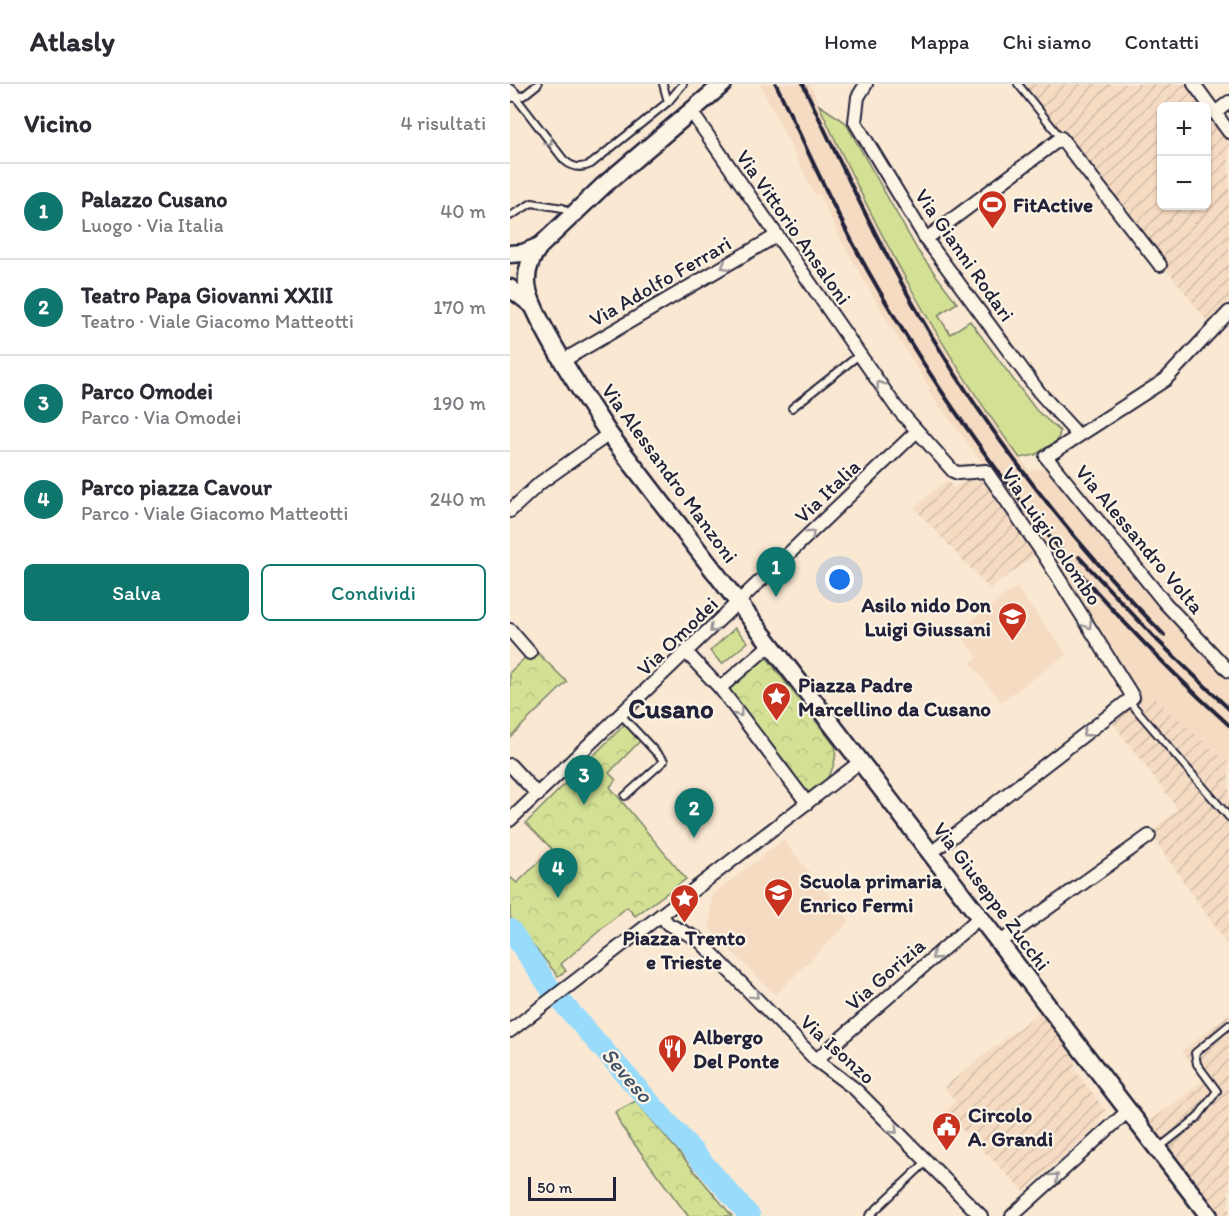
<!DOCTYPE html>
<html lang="it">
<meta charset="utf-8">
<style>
body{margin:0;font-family:Itim,sans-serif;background:#f2f2f3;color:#2b2b33}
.controls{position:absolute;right:18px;top:18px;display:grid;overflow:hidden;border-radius:9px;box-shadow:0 2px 4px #0004}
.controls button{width:54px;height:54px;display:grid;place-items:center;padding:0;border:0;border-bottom:2px solid #e1e1e2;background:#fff;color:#2b2b33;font:30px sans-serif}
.scale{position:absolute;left:18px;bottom:15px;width:88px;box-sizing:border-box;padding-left:6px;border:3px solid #22223b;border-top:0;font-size:16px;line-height:21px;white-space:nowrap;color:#22223b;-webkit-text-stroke:4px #fcf5e5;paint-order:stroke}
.you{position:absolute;left:330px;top:496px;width:21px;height:21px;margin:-15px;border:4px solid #fff;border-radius:50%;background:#1a73e8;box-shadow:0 0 0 9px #1a73e833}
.badge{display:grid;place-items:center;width:39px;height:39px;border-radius:50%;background:#0f766e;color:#fff;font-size:20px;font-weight:700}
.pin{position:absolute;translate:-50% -50px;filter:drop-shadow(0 2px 3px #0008)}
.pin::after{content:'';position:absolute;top:32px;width:21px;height:18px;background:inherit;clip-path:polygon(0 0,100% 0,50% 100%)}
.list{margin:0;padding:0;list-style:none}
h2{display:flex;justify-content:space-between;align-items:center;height:78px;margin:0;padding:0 24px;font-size:26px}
h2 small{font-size:20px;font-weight:400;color:#7c7c81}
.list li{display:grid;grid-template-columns:39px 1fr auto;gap:18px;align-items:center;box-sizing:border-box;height:96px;padding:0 24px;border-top:2px solid #e1e1e2}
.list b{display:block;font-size:22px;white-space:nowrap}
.list p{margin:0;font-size:20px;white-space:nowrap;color:#7c7c81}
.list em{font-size:20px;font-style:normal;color:#7c7c81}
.actions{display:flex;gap:12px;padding:18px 24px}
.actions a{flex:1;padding:14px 0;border:2px solid #0f766e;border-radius:9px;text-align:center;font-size:21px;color:#0f766e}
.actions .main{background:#0f766e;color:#fff}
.map{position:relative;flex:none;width:719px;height:1132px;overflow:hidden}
header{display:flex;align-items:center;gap:36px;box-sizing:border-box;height:84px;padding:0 30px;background:#fff;border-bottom:2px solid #e1e1e2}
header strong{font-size:28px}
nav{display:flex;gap:33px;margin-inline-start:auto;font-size:21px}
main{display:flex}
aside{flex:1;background:#fff}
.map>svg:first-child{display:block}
.built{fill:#f5dbc2}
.industrial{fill:url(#industrial-furrows);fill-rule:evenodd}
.grass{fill:#d4e195;stroke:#7b8268;stroke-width:1.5}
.forest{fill:url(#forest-crowns);stroke:#7b8268;stroke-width:1.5}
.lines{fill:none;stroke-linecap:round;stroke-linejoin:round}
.river{stroke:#99dbfb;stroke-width:21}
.lane-casing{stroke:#22223b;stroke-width:10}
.street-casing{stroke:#22223b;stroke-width:16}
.secondary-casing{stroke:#22223b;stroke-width:21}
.lane{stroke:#fcf5e5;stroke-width:6}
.street{stroke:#fcf5e5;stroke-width:12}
.secondary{stroke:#fcf5e5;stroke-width:16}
.rail{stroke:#22223b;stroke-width:4}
.oneway{stroke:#9a9698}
.labels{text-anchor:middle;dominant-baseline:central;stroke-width:4.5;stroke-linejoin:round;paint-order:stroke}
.poi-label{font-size:21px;font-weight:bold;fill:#22223b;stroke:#fcf5e5;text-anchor:start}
.street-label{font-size:21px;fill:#22223b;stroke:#fcf5e5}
.water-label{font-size:22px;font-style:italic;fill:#40506b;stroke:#fcf5e5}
.district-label{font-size:27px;font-weight:bold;fill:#22223b;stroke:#fcf5e5}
</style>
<header>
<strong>Atlasly</strong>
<nav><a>Home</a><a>Mappa</a><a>Chi siamo</a><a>Contatti</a></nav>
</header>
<main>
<aside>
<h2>Vicino<small>4 risultati</small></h2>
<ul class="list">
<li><span class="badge">1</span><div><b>Palazzo Cusano</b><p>Luogo · Via Italia</p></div><em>40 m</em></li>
<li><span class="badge">2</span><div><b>Teatro Papa Giovanni XXIII</b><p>Teatro · Viale Giacomo Matteotti</p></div><em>170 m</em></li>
<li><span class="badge">3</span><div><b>Parco Omodei</b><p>Parco · Via Omodei</p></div><em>190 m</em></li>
<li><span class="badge">4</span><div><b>Parco piazza Cavour</b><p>Parco · Viale Giacomo Matteotti</p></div><em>240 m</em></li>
</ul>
<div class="actions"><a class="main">Salva</a><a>Condividi</a></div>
</aside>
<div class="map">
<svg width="719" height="1132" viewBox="0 0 719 1132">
<defs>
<pattern id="industrial-furrows" width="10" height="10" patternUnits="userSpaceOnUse" patternTransform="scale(1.5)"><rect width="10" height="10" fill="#f5dbc2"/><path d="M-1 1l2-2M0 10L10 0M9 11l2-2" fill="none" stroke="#d2bca8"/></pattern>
<pattern id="forest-crowns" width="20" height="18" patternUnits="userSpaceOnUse" patternTransform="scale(1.5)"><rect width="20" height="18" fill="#d4e195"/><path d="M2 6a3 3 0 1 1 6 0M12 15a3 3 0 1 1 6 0" fill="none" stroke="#b6c181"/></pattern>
</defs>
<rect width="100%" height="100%" fill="#fae8d2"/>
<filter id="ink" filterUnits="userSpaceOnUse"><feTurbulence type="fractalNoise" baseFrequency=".0167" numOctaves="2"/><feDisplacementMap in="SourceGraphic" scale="12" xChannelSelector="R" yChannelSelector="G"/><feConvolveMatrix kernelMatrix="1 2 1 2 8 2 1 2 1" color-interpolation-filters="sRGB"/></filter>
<g filter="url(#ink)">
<!-- built -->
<g class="built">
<polygon points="250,0 300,0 343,93 405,215 489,345 519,386 538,384 662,532 719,593 719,679 638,610 628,617 557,499 495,408 418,307 420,304 381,243 332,158 309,110 305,111"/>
<polygon points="506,503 557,570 491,618 461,579 468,573 448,547"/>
<polygon points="273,756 340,837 265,911 200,845 201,818 203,810"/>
</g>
<!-- industrial -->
<g class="industrial">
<path d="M511,0H681L719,52V226L702,243ZM652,22H696V122H652Z"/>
<polygon points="461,394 477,395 529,468 480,505 404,424 437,396 444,404"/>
<polygon points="638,609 719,679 719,863 640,749 668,725 602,638 619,625 625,627 631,622 628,617"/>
<polygon points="532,926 567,971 564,985 597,1028 590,1033 590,1040 514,1107 434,1028 446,1017 434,1003"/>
<polygon points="719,930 719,1132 711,1132 640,1037 692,998 692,992 672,967"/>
</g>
<!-- grass -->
<g class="grass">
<path d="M309,21L335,38L408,167L447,219L428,231L440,250L460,237L526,326L550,347L548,356L525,371L510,374C428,264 366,145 309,21Z"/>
<polygon points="225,544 238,558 212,580 200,567"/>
</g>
<!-- forest -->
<g class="forest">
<polygon points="24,565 57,598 0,653 0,588"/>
<path d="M256,573L325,662C328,682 315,707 293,709L282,696V687L218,605Z"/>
<polygon points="116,639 131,656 99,689 106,696 100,703 176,795 125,832 117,823 51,880 56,887 48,892 0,833 0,793 7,799 42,765 16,739"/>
<polygon points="126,1017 222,1132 178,1132 111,1042 105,1028"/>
</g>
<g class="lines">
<!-- river -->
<polyline class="river" points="0,845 42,907 240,1132"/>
<defs>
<g id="lane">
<polyline points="153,0 158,18"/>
<polyline points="508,0 551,54"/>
<path d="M4,11L54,76C63,84 71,85 81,80L158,18L173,0"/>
<polyline points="4,11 13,12 28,0"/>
<polyline points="0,132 22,119 53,124 61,132"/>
<polyline points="282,324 349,271"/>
<polyline points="619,617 719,733"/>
<polyline points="112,632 154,677 115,712"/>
<polyline points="650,1063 687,1034 707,1007 687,980 685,969 719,941"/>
<polyline points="359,1132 416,1078"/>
</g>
<g id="street">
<polyline points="356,0 348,13 345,38 416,155 529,308 568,351"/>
<polyline points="684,0 719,48"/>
<polyline points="0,7 4,11"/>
<polyline points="705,29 719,18"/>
<polyline points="187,36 386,323 443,387 448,389 476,387 534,471 623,613 421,769"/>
<polyline points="416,155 551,54 650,181"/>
<polyline points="719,228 655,296 536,373 655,519 719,587"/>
<polyline points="54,276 266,152"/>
<polyline points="0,427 30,399 99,350"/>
<polyline points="0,546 20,569"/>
<polyline points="177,569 210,604 297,719"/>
<polyline points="210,604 260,561"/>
<polyline points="0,681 28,711"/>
<polyline points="0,736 407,347"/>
<polyline points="151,831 158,840 188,855 306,976 345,1005 471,1132"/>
<polyline points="489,859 639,752"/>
<polyline points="0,947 350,678"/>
<polyline points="306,976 470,833"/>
<polyline points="502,1132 618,1027"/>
</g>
<g id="secondary">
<path d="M213,0L93,102L30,162C21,173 16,186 17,200C19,230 80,321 99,350L699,1132"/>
<polyline points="0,170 13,169 30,162"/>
<polyline points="0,204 22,221"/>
</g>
</defs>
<!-- lane casing -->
<use href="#lane" class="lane-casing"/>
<!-- street casing -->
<use href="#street" class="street-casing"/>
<!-- secondary casing -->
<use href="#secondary" class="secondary-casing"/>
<!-- lane -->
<use href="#lane" class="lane"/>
<!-- street -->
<use href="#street" class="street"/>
<!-- secondary -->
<use href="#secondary" class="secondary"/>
<!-- rail -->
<g class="rail">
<path d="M266,0C296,63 324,127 358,187C453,356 575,511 719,641"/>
<path d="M293,0C333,85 373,170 421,251C486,360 566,461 654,551"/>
<polyline points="569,473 646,555 719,625"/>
</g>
</g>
<!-- one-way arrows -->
<defs><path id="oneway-chevron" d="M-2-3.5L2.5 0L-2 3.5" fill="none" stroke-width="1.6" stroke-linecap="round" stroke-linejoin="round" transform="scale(1.5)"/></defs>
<g class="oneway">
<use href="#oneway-chevron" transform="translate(39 58) rotate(51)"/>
<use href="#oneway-chevron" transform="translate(215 182) rotate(150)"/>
<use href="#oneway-chevron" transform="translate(370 301) rotate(-125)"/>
<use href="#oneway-chevron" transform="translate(301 450) rotate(-44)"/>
<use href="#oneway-chevron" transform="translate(578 541) rotate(58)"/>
<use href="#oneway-chevron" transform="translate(203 545) rotate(137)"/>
<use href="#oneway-chevron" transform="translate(229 629) rotate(53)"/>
<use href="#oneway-chevron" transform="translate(576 649) rotate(142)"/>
<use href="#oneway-chevron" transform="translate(425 872) rotate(139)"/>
<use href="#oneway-chevron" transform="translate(245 911) rotate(45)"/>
<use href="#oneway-chevron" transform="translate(384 1046) rotate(46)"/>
<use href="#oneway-chevron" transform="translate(545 1093) rotate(-42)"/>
</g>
</g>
<!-- icons -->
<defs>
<symbol id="stadium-pin" viewBox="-11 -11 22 30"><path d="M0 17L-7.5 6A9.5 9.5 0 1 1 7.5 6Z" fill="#c8321e" stroke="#fcf5e5"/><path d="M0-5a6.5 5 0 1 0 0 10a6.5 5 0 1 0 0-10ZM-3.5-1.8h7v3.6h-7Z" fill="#fff"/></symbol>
<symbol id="school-pin" viewBox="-11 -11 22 30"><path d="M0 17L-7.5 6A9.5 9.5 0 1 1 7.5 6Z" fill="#c8321e" stroke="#fcf5e5"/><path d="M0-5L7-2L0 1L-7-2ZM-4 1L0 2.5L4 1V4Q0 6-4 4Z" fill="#fff"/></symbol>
<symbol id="sight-pin" viewBox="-11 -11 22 30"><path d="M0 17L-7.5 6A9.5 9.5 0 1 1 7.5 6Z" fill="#c8321e" stroke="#fcf5e5"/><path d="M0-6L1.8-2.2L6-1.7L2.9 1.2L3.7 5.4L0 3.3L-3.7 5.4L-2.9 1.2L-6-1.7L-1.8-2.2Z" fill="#fff"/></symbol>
<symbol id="restaurant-pin" viewBox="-11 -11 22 30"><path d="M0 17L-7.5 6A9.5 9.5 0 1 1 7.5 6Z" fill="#c8321e" stroke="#fcf5e5"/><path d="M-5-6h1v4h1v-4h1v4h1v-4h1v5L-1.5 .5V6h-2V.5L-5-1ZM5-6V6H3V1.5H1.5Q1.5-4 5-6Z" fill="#fff"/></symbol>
<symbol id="civic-pin" viewBox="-11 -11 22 30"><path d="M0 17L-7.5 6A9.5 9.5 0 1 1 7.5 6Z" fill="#c8321e" stroke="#fcf5e5"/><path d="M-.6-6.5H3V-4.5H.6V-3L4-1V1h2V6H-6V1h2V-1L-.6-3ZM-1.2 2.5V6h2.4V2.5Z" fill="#fff"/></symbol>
</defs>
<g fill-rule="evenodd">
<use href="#stadium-pin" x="466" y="104" width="33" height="45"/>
<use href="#school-pin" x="486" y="516" width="33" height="45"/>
<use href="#sight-pin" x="250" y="596" width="33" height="45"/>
<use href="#school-pin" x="252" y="792" width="33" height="45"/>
<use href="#sight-pin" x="158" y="798" width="33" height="45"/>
<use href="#restaurant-pin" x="146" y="948" width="33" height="45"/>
<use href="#civic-pin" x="420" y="1026" width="33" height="45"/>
</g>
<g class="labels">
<!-- poi labels -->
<g class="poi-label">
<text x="503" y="120">FitActive</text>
<text x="481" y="520" text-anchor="end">Asilo nido Don<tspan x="481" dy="24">Luigi Giussani</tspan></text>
<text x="288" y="600">Piazza Padre<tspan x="288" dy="24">Marcellino da Cusano</tspan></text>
<text x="290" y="796">Scuola primaria<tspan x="290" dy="24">Enrico Fermi</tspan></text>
<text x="174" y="853" text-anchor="middle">Piazza Trento<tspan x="174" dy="24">e Trieste</tspan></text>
<text x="183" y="952">Albergo<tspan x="183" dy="24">Del Ponte</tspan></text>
<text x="458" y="1030">Circolo<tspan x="458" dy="24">A. Grandi</tspan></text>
</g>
<!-- street labels -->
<g class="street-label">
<text transform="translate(284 143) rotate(55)">Via Vittorio Ansaloni</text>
<text transform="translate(455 171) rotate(55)">Via Gianni Rodari</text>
<text transform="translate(150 197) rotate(-30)">Via Adolfo Ferrari</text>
<text transform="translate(160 389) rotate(54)">Via Alessandro Manzoni</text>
<text transform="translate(317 407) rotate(-44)">Via Italia</text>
<text transform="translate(542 452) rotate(56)">Via Luigi Colombo</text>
<text transform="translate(630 455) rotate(50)">Via Alessandro Volta</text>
<text transform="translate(167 552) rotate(-44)">Via Omodei</text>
<text transform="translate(482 812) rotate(53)">Via Giuseppe Zucchi</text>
<text transform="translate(375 890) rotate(-41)">Via Gorizia</text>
<text transform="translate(328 965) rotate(42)">Via Isonzo</text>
</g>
<!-- water labels -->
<g class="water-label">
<text transform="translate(117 991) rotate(49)">Seveso</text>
</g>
<!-- district labels -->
<g class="district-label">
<text x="161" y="624">Cusano</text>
</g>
</g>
</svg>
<div class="controls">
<button>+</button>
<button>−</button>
</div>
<div class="scale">50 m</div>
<div class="you"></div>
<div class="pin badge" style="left:266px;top:513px">1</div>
<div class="pin badge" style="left:184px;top:754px">2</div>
<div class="pin badge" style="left:74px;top:721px">3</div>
<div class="pin badge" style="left:48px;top:814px">4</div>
</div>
</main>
